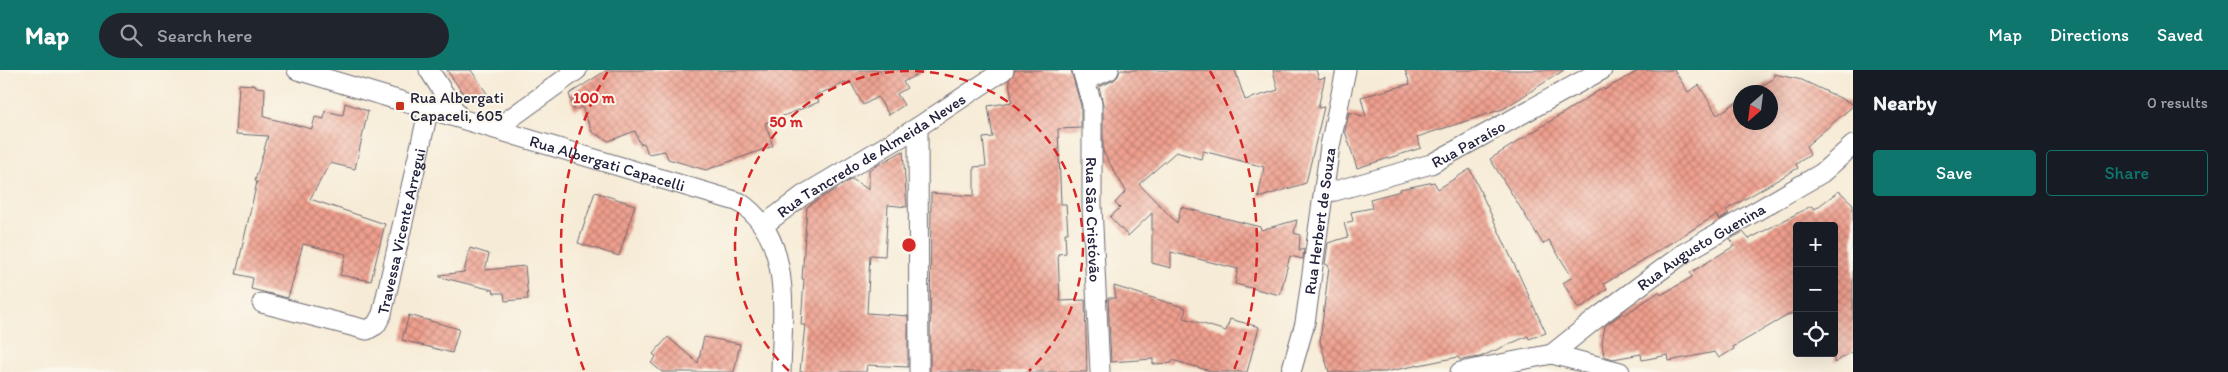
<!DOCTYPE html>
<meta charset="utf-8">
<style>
body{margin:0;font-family:Itim,sans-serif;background:#20242c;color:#f1f3f6}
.controls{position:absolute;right:15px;bottom:15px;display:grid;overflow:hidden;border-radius:5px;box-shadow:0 5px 20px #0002}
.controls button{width:45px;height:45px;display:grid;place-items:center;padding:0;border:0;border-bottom:1px solid #363941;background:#171b24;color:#f1f3f6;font:25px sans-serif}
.compass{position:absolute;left:1733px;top:15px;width:45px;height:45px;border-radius:50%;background:#171b24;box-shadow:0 5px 20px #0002;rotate:208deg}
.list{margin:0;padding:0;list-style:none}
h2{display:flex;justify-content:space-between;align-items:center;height:65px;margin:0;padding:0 20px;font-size:21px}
h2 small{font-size:16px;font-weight:400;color:#9ea1a6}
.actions{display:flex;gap:10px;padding:15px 20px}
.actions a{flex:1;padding:11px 0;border:1px solid #0f766e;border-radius:5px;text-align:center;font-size:18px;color:#0f766e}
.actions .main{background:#0f766e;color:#fff}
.icon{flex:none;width:28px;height:28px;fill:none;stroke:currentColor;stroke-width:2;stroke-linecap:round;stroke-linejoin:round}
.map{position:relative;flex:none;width:1853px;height:302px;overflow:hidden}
header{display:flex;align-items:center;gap:30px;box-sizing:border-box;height:70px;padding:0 25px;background:#0f766e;color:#fff}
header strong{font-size:24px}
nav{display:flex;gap:28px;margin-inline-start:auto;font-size:18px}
.search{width:350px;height:45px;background:#20242c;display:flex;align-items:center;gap:12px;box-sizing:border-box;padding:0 18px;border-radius:28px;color:#9ea1a6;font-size:19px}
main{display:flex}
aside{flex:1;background:#171b24}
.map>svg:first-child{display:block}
.building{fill:url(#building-cross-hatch)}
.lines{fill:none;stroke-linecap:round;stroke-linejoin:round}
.street-casing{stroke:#6c6871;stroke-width:21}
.street{stroke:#fff;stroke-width:19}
.ring{fill:none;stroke:#d62828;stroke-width:2.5;stroke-dasharray:9 6}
.poi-dot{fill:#c8321e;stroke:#fbf7ec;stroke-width:2}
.labels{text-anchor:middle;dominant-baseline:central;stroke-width:4;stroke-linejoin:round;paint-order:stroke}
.poi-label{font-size:16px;fill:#22223b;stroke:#fbf7ec;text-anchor:start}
.street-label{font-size:16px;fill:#22223b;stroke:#fbf7ec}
.centre{fill:#d62828;stroke:#fbf7ec;stroke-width:2.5}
.ring-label{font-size:15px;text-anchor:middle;font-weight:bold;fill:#d62828;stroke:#fbf7ec;stroke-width:4;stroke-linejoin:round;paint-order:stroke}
</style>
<header>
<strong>Map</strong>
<div class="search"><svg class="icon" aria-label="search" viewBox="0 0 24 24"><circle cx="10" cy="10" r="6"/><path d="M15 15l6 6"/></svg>Search here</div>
<nav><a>Map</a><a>Directions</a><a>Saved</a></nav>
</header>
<main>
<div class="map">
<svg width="1853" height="302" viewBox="0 0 1853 302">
<defs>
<pattern id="building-cross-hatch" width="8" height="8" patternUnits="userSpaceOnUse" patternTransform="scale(1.25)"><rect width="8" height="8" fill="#ef9f8d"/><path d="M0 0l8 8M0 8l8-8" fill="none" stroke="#c18174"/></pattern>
</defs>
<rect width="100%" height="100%" fill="#fbf7ec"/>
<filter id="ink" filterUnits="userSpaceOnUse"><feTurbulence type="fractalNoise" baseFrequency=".02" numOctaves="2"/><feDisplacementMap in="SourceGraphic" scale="10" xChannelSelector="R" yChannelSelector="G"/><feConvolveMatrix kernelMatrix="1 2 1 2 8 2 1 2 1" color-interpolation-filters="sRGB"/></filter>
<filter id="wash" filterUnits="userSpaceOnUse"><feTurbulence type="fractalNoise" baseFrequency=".0096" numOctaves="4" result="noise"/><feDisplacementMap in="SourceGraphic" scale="20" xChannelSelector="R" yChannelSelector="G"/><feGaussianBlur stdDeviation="1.12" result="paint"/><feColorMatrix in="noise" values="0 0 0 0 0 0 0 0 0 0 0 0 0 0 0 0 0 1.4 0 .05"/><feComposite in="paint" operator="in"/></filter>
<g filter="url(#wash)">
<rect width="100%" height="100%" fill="#f6ebd6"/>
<g id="blocks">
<!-- building -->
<g class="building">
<polygon points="447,0 471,0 488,25 464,25"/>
<polygon points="607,0 925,0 903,12 907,18 897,24 904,35 889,45 878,27 863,35 850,11 816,25 819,32 765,53 773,76 706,100 668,89 665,81 648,84 644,73 640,74 635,61 609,71 592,62 582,37 574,40 569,24"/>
<polygon points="1015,0 1071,0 1081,36 1081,58 1058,59 1061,134 1066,134 1068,163 1065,163 1066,183 1058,184 1060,231 1085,230 1087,302 930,302 931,123 974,126 974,97 986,96 983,68 993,67 988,36 1012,32 1009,10"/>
<polygon points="1120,0 1235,0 1245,30 1278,20 1273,0 1316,0 1319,9 1325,7 1318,38 1324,37 1306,113 1258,128 1264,97 1203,81 1201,89 1176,82 1139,114 1177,153 1181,137 1260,157 1261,160 1297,150 1294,163 1300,165 1299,181 1304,179 1303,189 1290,186 1280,225 1235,214 1238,199 1171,182 1171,198 1152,193 1152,143 1128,166 1110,147 1120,138 1115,133 1126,121 1103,82 1103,34 1099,17 1114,10 1118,6"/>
<polygon points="1405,0 1564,0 1503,39 1417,67 1421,78 1357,98 1345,61 1349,42 1366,47 1361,27 1410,14"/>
<polygon points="1640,0 1674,0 1688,22 1699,15 1717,45 1740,30 1740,52 1770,52 1770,22 1752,22 1773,9 1774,4 1802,10 1853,34 1853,36 1806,76 1810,85 1796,94 1798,98 1726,140 1729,144 1719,150 1716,145 1604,214 1607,219 1579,239 1563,213 1572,207 1549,170 1543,174 1490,89 1603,18 1604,20"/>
<polygon points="239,14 256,15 256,17 265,18 264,47 312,59 315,47 324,49 325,41 343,45 345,33 368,41 355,99 330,93 310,129 385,154 371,211 340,205 346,184 303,174 288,228 251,219 253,208 236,204 257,112 255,111 268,66 236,64"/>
<polygon points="903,81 907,137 888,135 885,186 870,185 867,243 908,246 908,297 867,295 866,302 800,302 805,255 801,255 804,209 802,209 807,137 852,109 869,120 869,100"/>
<polygon points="1470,99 1546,263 1529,269 1528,266 1480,287 1460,290 1458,287 1385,302 1329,302 1320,271 1329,196 1325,194 1328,173 1348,167 1344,153 1353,151 1351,142 1372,138 1370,129 1401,121 1400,119 1434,112 1438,119"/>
<polygon points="1839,121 1853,134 1853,281 1834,293 1834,156 1797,156 1797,240 1733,277 1734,279 1719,288 1715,282 1669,291 1668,285 1642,290 1641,284 1613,289 1604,286 1602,273 1605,256 1623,243 1624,245 1659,222 1661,225 1692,207 1690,203 1734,176 1730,169 1743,162 1749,169 1811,136 1815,139"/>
<polygon points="595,122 635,135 619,186 578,173"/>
<polygon points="470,178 489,184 485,200 525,196 528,229 505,231 504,223 494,223 493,220 440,207 440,205 464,202"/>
<polygon points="1114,216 1186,238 1184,248 1226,261 1230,249 1259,257 1247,302 1214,302 1172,290 1172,293 1153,294 1153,289 1111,292 1108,228 1116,228"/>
<polygon points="409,245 459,259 452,283 402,270"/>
<polygon points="668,267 698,293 704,267 740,274 734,302 662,302 651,293 656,287 653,284"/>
</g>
</g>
</g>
<g filter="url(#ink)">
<use href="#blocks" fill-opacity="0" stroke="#6c6871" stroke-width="1"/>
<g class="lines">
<defs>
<g id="street">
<path id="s1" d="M297,0L739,132C794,168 782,245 781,302"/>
<polyline points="429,0 459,47"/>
<path id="s2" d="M1082,0L1092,34V136L1100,302"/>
<polyline points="1086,10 1109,0"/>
<polyline points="918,57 919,302"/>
<polyline points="497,58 577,0"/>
<path id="s3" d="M1325,122L1335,121L1431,94L1602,0"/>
<path id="s4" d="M764,155L802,126L918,57L1004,0"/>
<path id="s5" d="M262,233L367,260L376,255L382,244L429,38"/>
<path id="s6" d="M1552,284L1602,244L1684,183L1822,103L1853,75"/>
<path id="s7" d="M1291,302L1305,253L1330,76L1346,0"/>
<polyline points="1460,302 1552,284 1620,302"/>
</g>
</defs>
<!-- street casing -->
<use href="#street" class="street-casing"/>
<!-- street -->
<use href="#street" class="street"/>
</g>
</g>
<!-- distance rings -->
<g class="ring">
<path d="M789 301A174 174 0 1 1 1029 301"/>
<path d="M584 300A348 348 0 0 1 608 1M1210 1A348 348 0 0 1 1234 300"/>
</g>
<!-- markers -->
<rect class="poi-dot" x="395" y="31" width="10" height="10" rx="2.5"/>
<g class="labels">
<!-- poi labels -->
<g class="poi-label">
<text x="410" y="27">Rua Albergati<tspan x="410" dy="18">Capaceli, 605</tspan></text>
</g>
<!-- street labels -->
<g class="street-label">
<text stroke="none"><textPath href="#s3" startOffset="152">Rua Paraíso</textPath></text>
<text stroke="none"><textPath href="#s4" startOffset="128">Rua Tancredo de Almeida Neves</textPath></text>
<text stroke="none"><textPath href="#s1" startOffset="324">Rua Albergati Capacelli</textPath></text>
<text stroke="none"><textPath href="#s2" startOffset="151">Rua São Cristóvão</textPath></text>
<text stroke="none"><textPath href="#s7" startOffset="154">Rua Herbert de Souza</textPath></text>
<text stroke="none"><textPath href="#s5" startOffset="216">Travessa Vicente Arregui</textPath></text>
<text stroke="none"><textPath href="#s6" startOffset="184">Rua Augusto Guenina</textPath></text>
</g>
</g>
<circle cx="909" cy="175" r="8" class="centre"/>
<g class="ring-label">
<text x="594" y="33">100 m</text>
<text x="786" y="57">50 m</text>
</g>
</svg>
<div class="controls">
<button>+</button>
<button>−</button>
<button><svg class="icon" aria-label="locate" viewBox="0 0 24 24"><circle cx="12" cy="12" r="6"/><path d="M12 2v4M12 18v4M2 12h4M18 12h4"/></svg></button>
</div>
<svg class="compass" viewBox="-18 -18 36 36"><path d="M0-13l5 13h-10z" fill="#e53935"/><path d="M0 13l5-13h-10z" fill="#9ea1a6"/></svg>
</div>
<aside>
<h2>Nearby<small>0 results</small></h2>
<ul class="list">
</ul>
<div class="actions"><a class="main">Save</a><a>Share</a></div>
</aside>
</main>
